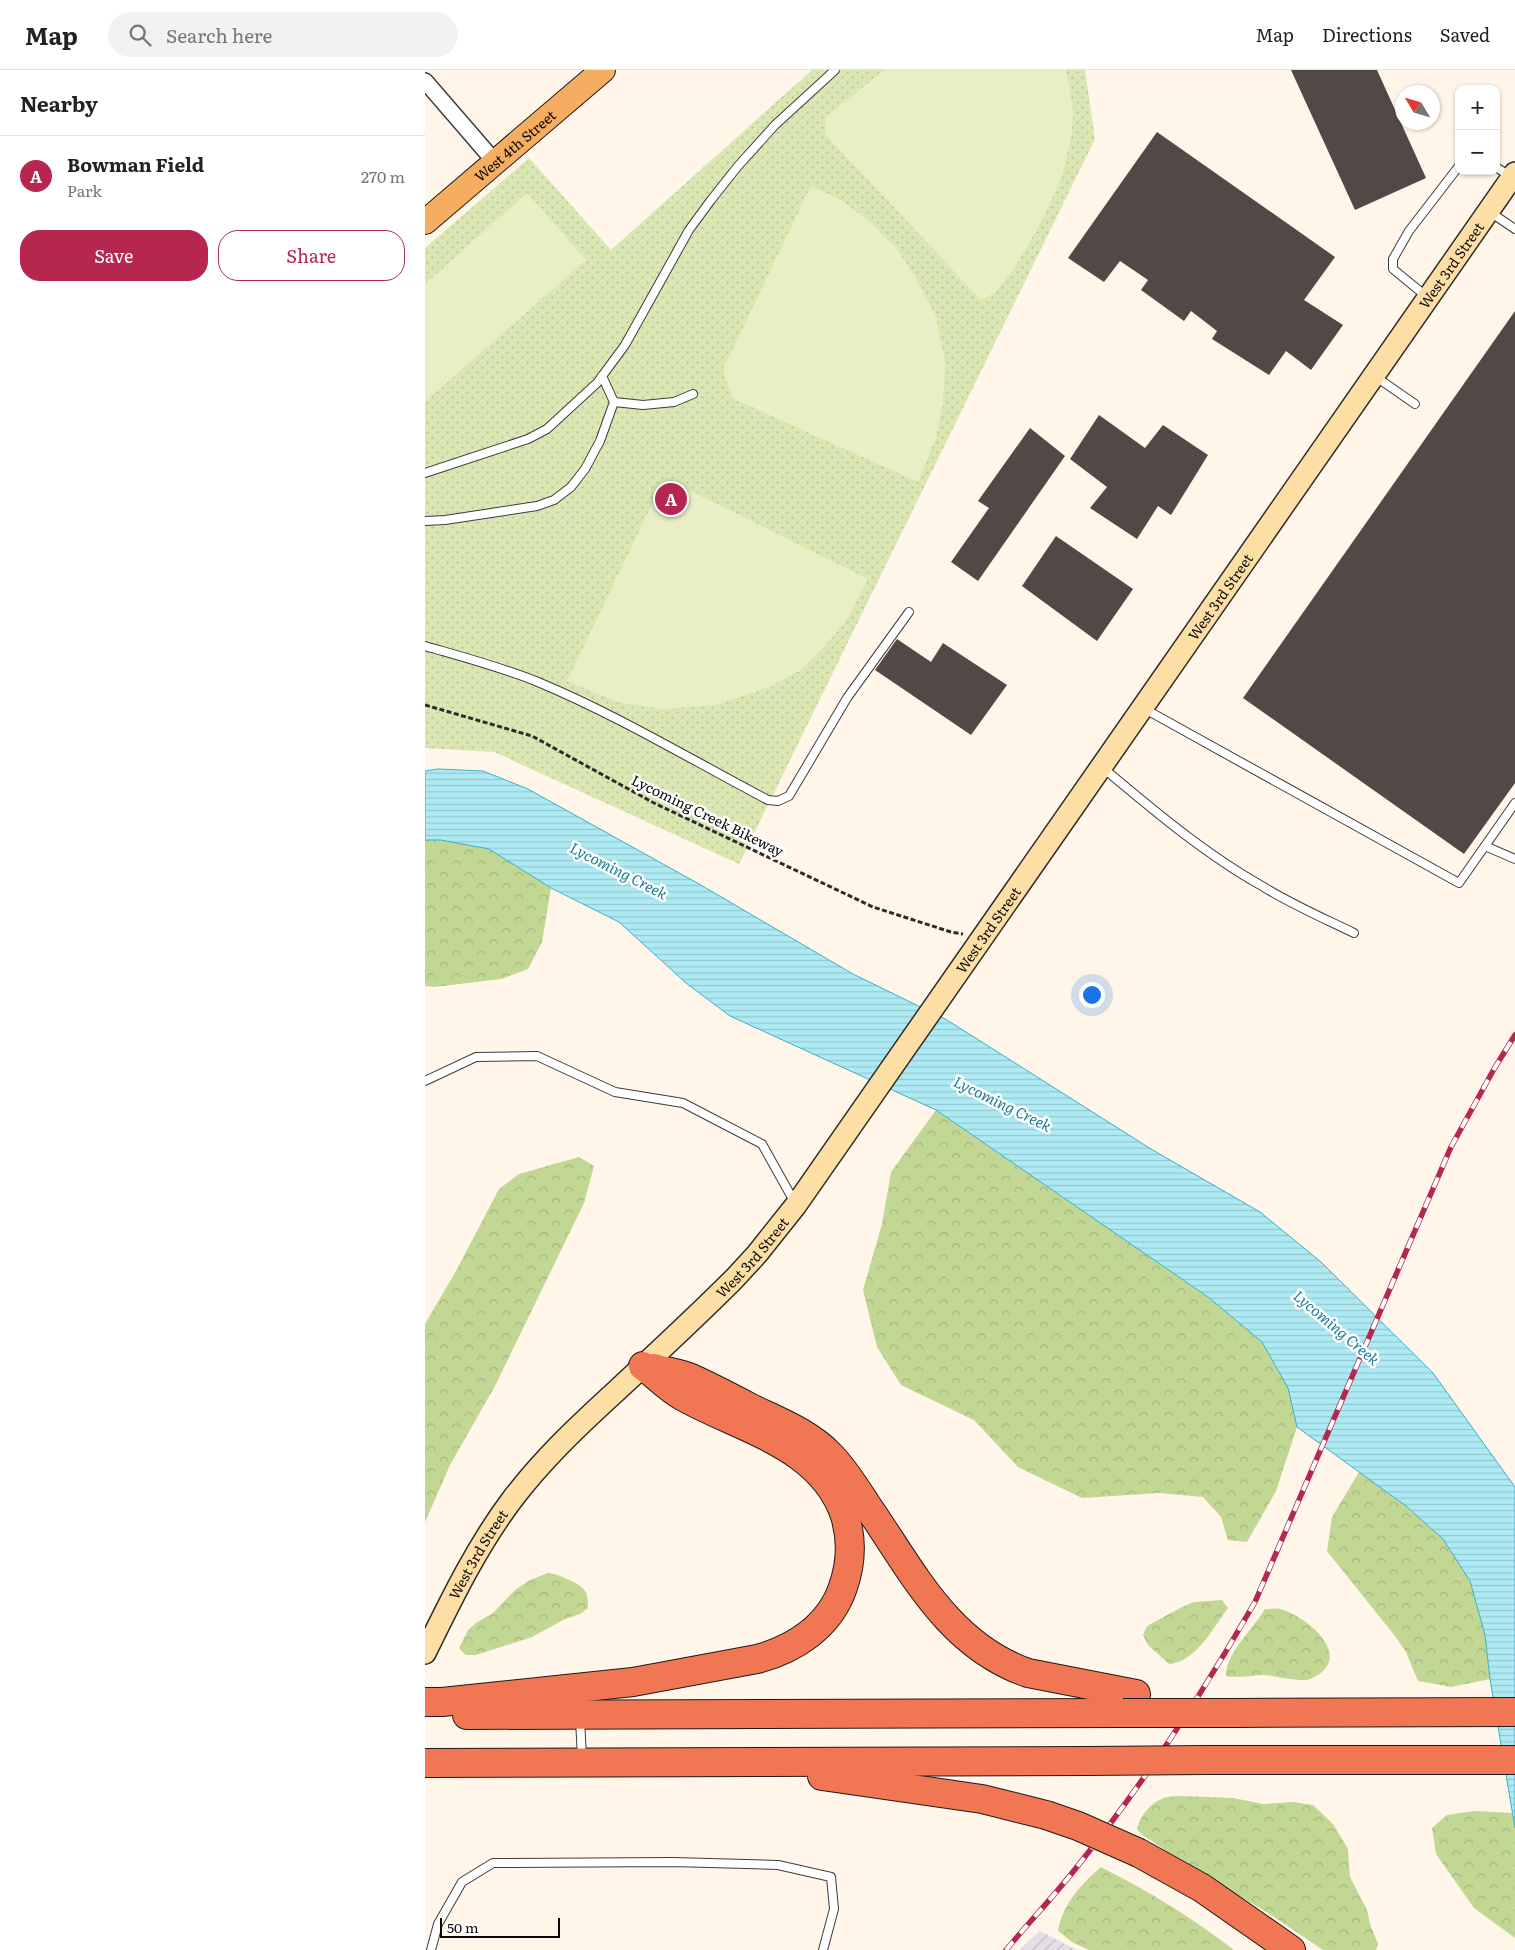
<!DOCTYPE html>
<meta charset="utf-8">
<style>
body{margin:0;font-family:Literata,serif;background:#f2f2f2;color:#222}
.controls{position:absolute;right:15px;top:15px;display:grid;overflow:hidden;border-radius:10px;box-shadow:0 1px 4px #0004}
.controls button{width:45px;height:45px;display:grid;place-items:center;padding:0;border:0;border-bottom:1px solid #e0e0e0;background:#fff;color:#222;font:25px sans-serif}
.compass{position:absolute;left:970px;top:15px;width:45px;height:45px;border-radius:50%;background:#fff;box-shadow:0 1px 4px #0004;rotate:308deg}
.scale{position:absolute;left:15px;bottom:12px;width:120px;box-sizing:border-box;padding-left:5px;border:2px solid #0a0a0a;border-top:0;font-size:14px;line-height:18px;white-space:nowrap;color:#0a0a0a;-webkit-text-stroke:4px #fff;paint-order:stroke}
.you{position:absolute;left:666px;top:924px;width:18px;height:18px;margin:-12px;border:4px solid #fff;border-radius:50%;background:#1a73e8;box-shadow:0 0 0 8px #1a73e833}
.badge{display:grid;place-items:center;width:32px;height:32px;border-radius:50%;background:#b5274f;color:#fff;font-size:16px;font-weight:700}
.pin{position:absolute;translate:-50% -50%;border:2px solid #fff;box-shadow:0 1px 5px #0006}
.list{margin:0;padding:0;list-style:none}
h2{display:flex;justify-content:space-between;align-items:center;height:65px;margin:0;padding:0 20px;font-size:21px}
h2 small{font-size:16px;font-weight:400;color:#767676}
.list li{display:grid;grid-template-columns:32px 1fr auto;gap:15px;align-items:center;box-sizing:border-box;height:80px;padding:0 20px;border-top:1px solid #e0e0e0}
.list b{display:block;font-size:19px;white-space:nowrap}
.list p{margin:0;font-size:16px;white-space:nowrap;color:#767676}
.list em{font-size:16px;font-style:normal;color:#767676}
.actions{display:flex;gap:10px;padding:15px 20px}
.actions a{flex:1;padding:11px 0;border:1px solid #b5274f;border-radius:20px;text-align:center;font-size:18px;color:#b5274f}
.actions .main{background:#b5274f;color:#fff}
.icon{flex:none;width:28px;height:28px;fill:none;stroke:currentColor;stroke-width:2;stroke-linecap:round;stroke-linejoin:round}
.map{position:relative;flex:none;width:1090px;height:1880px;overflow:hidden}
header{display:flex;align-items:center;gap:30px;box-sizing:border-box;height:70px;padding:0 25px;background:#fff;border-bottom:1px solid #e0e0e0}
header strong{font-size:24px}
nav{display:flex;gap:28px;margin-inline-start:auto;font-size:18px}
.search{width:350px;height:45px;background:#f2f2f2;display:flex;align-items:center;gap:12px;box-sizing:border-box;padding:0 18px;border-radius:28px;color:#767676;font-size:19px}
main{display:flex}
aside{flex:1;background:#fff}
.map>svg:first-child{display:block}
.industrial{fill:url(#industrial-furrows)}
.grass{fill:url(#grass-dots)}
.forest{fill:url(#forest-crowns)}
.pitch{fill:#eaeec5}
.water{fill:url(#water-rules);stroke:#37b1c9}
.building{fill:#524947}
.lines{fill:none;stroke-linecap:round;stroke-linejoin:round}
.service-casing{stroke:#3d3d3d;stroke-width:10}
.minor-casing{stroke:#3d3d3d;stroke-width:18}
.secondary-casing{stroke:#2c2c2c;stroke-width:24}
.primary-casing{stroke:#1b1b1b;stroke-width:26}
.motorway-casing{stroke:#1b1b1b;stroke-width:30}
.path{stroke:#2c2c2c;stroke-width:3;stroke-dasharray:5 2.5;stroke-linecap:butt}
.service{stroke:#fff;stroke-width:8}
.minor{stroke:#fff;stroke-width:15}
.secondary{stroke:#fddea4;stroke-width:21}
.primary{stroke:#f5ae61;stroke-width:24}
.motorway{stroke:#f17653;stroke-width:28}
.rail-casing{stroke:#b5274f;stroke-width:5.5}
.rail{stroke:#fff;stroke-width:4;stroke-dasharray:11;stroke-linecap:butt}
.motorway-bridge-casing{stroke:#1b1b1b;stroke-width:30;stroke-linecap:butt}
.motorway-bridge{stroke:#f17653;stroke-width:28}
.labels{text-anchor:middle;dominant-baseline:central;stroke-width:5;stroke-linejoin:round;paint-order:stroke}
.street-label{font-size:14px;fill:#0a0a0a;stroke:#fff}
.water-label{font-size:15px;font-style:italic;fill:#187d97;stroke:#fff}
</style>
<header>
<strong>Map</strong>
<div class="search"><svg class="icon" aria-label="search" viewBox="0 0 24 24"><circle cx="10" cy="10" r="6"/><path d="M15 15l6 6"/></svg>Search here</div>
<nav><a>Map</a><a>Directions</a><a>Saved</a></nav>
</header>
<main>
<aside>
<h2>Nearby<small></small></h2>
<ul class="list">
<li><span class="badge">A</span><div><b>Bowman Field</b><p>Park</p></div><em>270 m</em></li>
</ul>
<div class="actions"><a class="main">Save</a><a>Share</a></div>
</aside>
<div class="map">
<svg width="1090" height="1880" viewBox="0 0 1090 1880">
<defs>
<pattern id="industrial-furrows" width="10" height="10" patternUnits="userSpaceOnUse" patternTransform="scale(1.25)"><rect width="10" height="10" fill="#e5dee9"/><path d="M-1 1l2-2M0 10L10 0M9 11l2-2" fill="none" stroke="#c3bdc6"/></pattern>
<pattern id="grass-dots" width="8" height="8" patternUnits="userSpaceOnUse" patternTransform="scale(1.25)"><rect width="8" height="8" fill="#dae7b3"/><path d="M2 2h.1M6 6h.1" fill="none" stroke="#bac599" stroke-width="1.8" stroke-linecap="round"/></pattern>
<pattern id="forest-crowns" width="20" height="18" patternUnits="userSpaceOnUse" patternTransform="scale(1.25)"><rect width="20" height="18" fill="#c2d793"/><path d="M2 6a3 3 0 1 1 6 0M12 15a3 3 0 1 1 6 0" fill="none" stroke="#a5b77d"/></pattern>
<pattern id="water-rules" width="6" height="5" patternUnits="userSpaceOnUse" patternTransform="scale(1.25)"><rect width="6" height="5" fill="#aeeaf4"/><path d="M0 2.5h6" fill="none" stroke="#94c7d0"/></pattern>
</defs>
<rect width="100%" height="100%" fill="#fff5e8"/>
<!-- industrial -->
<polygon class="industrial" points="615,1861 652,1880 595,1880"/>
<!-- grass -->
<polygon class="grass" points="387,0 660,0 670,69 314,794 69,682 0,678 0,178 104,88 186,180"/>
<!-- forest -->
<g class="forest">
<polygon points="0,770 16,770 64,779 126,818 117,872 103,899 76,909 9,917 0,916"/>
<polygon points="511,1040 783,1227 837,1272 863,1318 872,1357 851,1421 822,1472 803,1470 796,1447 778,1427 734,1423 657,1428 593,1397 549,1350 476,1315 452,1277 438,1220 457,1154 466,1102"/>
<polygon points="154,1087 169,1096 159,1133 71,1314 25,1395 0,1452 0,1254 31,1201 74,1119 94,1104"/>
<polygon points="934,1402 981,1436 1018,1469 1045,1511 1060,1565 1065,1609 1026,1617 993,1611 981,1582 970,1566 902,1481 907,1447"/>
<path d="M123,1503C133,1504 155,1513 160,1521C163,1526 163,1532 163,1538L155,1544L140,1549L107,1567L51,1585H41L34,1578L43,1560L51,1553L68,1543L90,1520L105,1510Z"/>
<path d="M797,1530L803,1538C788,1558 771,1592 744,1594L723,1575L718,1565L722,1556L757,1537L769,1532Z"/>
<path d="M840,1539C845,1539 851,1538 855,1539C884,1547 932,1589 885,1609C880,1611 872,1610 866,1609C856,1608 846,1605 836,1605C824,1606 813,1608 801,1606C800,1584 829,1558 840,1539Z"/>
<path d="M757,1726L808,1728L838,1734L869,1732L888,1735L908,1754L923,1779L925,1807L942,1840L946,1857L953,1874L951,1880H898L840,1841L758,1793L727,1771L718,1766L712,1759C715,1747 725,1733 737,1729C743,1726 751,1726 757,1726Z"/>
<polygon points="1049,1741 1087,1743 1090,1758 1090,1868 1049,1838 1011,1784 1007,1758 1022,1745"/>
<path d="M676,1797C723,1821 768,1848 809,1880H664L647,1872L633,1861C637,1835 657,1813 676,1797Z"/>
</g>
<!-- pitch -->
<g class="pitch">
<polygon points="459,0 641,0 648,39 647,64 637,106 617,150 592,194 571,222 556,230 400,64 401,47"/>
<polygon points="386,116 416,130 445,152 471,178 489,205 511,246 520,292 518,333 511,368 493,412 307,328 298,299"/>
<polygon points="102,123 161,190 0,332 0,214"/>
<polygon points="256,416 443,509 424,546 401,575 376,600 342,618 291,635 237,639 192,632 142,611 232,424"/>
</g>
<!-- water -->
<polygon class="water" points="13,699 58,701 103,719 274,814 428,904 522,950 726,1079 835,1142 896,1192 1008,1303 1090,1417 1090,1758 1065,1609 1060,1565 1045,1511 1018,1469 981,1436 872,1357 863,1318 837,1272 783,1227 511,1040 305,946 261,913 194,852 126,818 64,779 16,770 0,770 0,701"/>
<!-- building -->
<g class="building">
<polygon points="866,0 952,0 1001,108 930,140"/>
<polygon points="732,62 910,187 879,230 918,255 886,300 861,281 844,305 787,269 792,261 766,241 759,251 716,220 723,210 695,191 679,212 643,188"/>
<polygon points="1090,241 1090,713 1039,784 818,628"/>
<polygon points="674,345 720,378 738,355 783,385 746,445 733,436 712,469 665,438 682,417 645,389"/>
<polygon points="605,358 640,386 553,511 526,492 564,438 553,431"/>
<polygon points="631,466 708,519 672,571 597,516"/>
<polygon points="472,569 506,592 518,573 582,615 546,665 450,600"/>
</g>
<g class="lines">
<defs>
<g id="service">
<polyline points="1071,97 1086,107"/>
<polyline points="1065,142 1090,159"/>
<polyline points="1002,227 968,199 968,189 984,161 1034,96"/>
<polyline points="951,307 990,334"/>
<polyline points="189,332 218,335 249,332 268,324"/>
<polyline points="0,403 103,369 122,359 172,313 200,275 264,160 286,130 313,96 350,55 410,0"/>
<polyline points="0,451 20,450 112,436 129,430 146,417 160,399 175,371 189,332 177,306"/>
<path d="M0,576C38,587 76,597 113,612C192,645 267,690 343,730L353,731L364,726L422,628L484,542"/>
<polyline points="718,638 1034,813 1090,733"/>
<path d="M677,697C727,739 780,784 837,816C866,834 898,848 929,863"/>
<polyline points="1060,776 1090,789"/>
<polyline points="0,1011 51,987 112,986 190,1022 258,1033 337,1074 370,1133"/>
<polyline points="155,1649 157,1688"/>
<polyline points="6,1880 13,1854 37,1812 68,1793 248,1792 353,1795 406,1807 409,1839 398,1880"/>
</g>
<polyline id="minor" points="0,11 70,92"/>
<g id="secondary">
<path id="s1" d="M0,1583C26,1530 51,1478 86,1431C116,1391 152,1357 188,1324C229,1286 270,1248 309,1209L332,1184L371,1135L1090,103"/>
</g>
<g id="primary">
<path id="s2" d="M0,152L178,0"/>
</g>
<g id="motorway">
<path d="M229,1298C241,1302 255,1303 266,1308C286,1317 305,1327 324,1337C352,1351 383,1362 405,1385C419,1399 430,1417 441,1434C487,1500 522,1575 603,1603L711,1624"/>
<path d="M0,1632H17L208,1612L332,1589C370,1579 405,1556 418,1517C426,1494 427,1469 420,1446C397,1375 315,1359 257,1326C243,1318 231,1305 218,1296"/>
<polyline points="809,1643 1090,1642"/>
<polyline points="42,1645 698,1643"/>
<polyline points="781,1690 1090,1690"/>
<polyline points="0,1693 663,1691"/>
<polyline points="397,1706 557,1729 621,1745"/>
<polyline points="714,1783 777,1818 866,1880"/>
</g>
</defs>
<!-- service casing -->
<use href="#service" class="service-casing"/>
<!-- minor casing -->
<use href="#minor" class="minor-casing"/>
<!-- secondary casing -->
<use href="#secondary" class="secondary-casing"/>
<!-- primary casing -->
<use href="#primary" class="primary-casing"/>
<!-- motorway casing -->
<use href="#motorway" class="motorway-casing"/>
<!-- path -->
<polyline class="path" points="0,635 107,666 229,733 448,837 526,862 538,864"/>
<!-- service -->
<use href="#service" class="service"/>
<!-- minor -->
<use href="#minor" class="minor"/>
<!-- secondary -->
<use href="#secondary" class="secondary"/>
<!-- primary -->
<use href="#primary" class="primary"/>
<!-- motorway -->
<use href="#motorway" class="motorway"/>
<defs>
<path id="rail" d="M581,1880C605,1851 632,1823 655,1793C720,1711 778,1623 830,1532L1026,1077L1069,999L1090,965"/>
</defs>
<!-- rail casing -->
<use href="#rail" class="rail-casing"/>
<!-- rail -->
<use href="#rail" class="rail"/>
<defs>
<g id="motorway-bridge">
<polyline points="698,1643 809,1643"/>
<polyline points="663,1691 781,1690"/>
<polyline points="621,1745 653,1756 714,1783"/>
</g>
</defs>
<!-- motorway-bridge casing -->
<use href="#motorway-bridge" class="motorway-bridge-casing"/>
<!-- motorway-bridge -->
<use href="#motorway-bridge" class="motorway-bridge"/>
</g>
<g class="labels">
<!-- street labels -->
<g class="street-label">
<text stroke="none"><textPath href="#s2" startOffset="118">West 4th Street</textPath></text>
<text stroke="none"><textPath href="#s1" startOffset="1732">West 3rd Street</textPath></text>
<text stroke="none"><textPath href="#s1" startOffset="1328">West 3rd Street</textPath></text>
<text transform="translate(283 745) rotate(26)">Lycoming Creek Bikeway</text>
<text stroke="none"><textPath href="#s1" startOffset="922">West 3rd Street</textPath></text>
<text stroke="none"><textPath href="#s1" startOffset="518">West 3rd Street</textPath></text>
<text stroke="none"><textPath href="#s1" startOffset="112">West 3rd Street</textPath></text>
</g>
<!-- water labels -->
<g class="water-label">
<text transform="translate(194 800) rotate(27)">Lycoming Creek</text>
<text transform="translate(578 1033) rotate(26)">Lycoming Creek</text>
<text transform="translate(912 1257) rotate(40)">Lycoming Creek</text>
</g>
</g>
</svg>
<div class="controls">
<button>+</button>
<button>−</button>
</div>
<svg class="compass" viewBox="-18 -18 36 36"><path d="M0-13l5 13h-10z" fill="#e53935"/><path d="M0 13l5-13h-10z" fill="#767676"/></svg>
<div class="scale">50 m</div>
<div class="you"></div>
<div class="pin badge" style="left:246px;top:429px">A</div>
</div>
</main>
